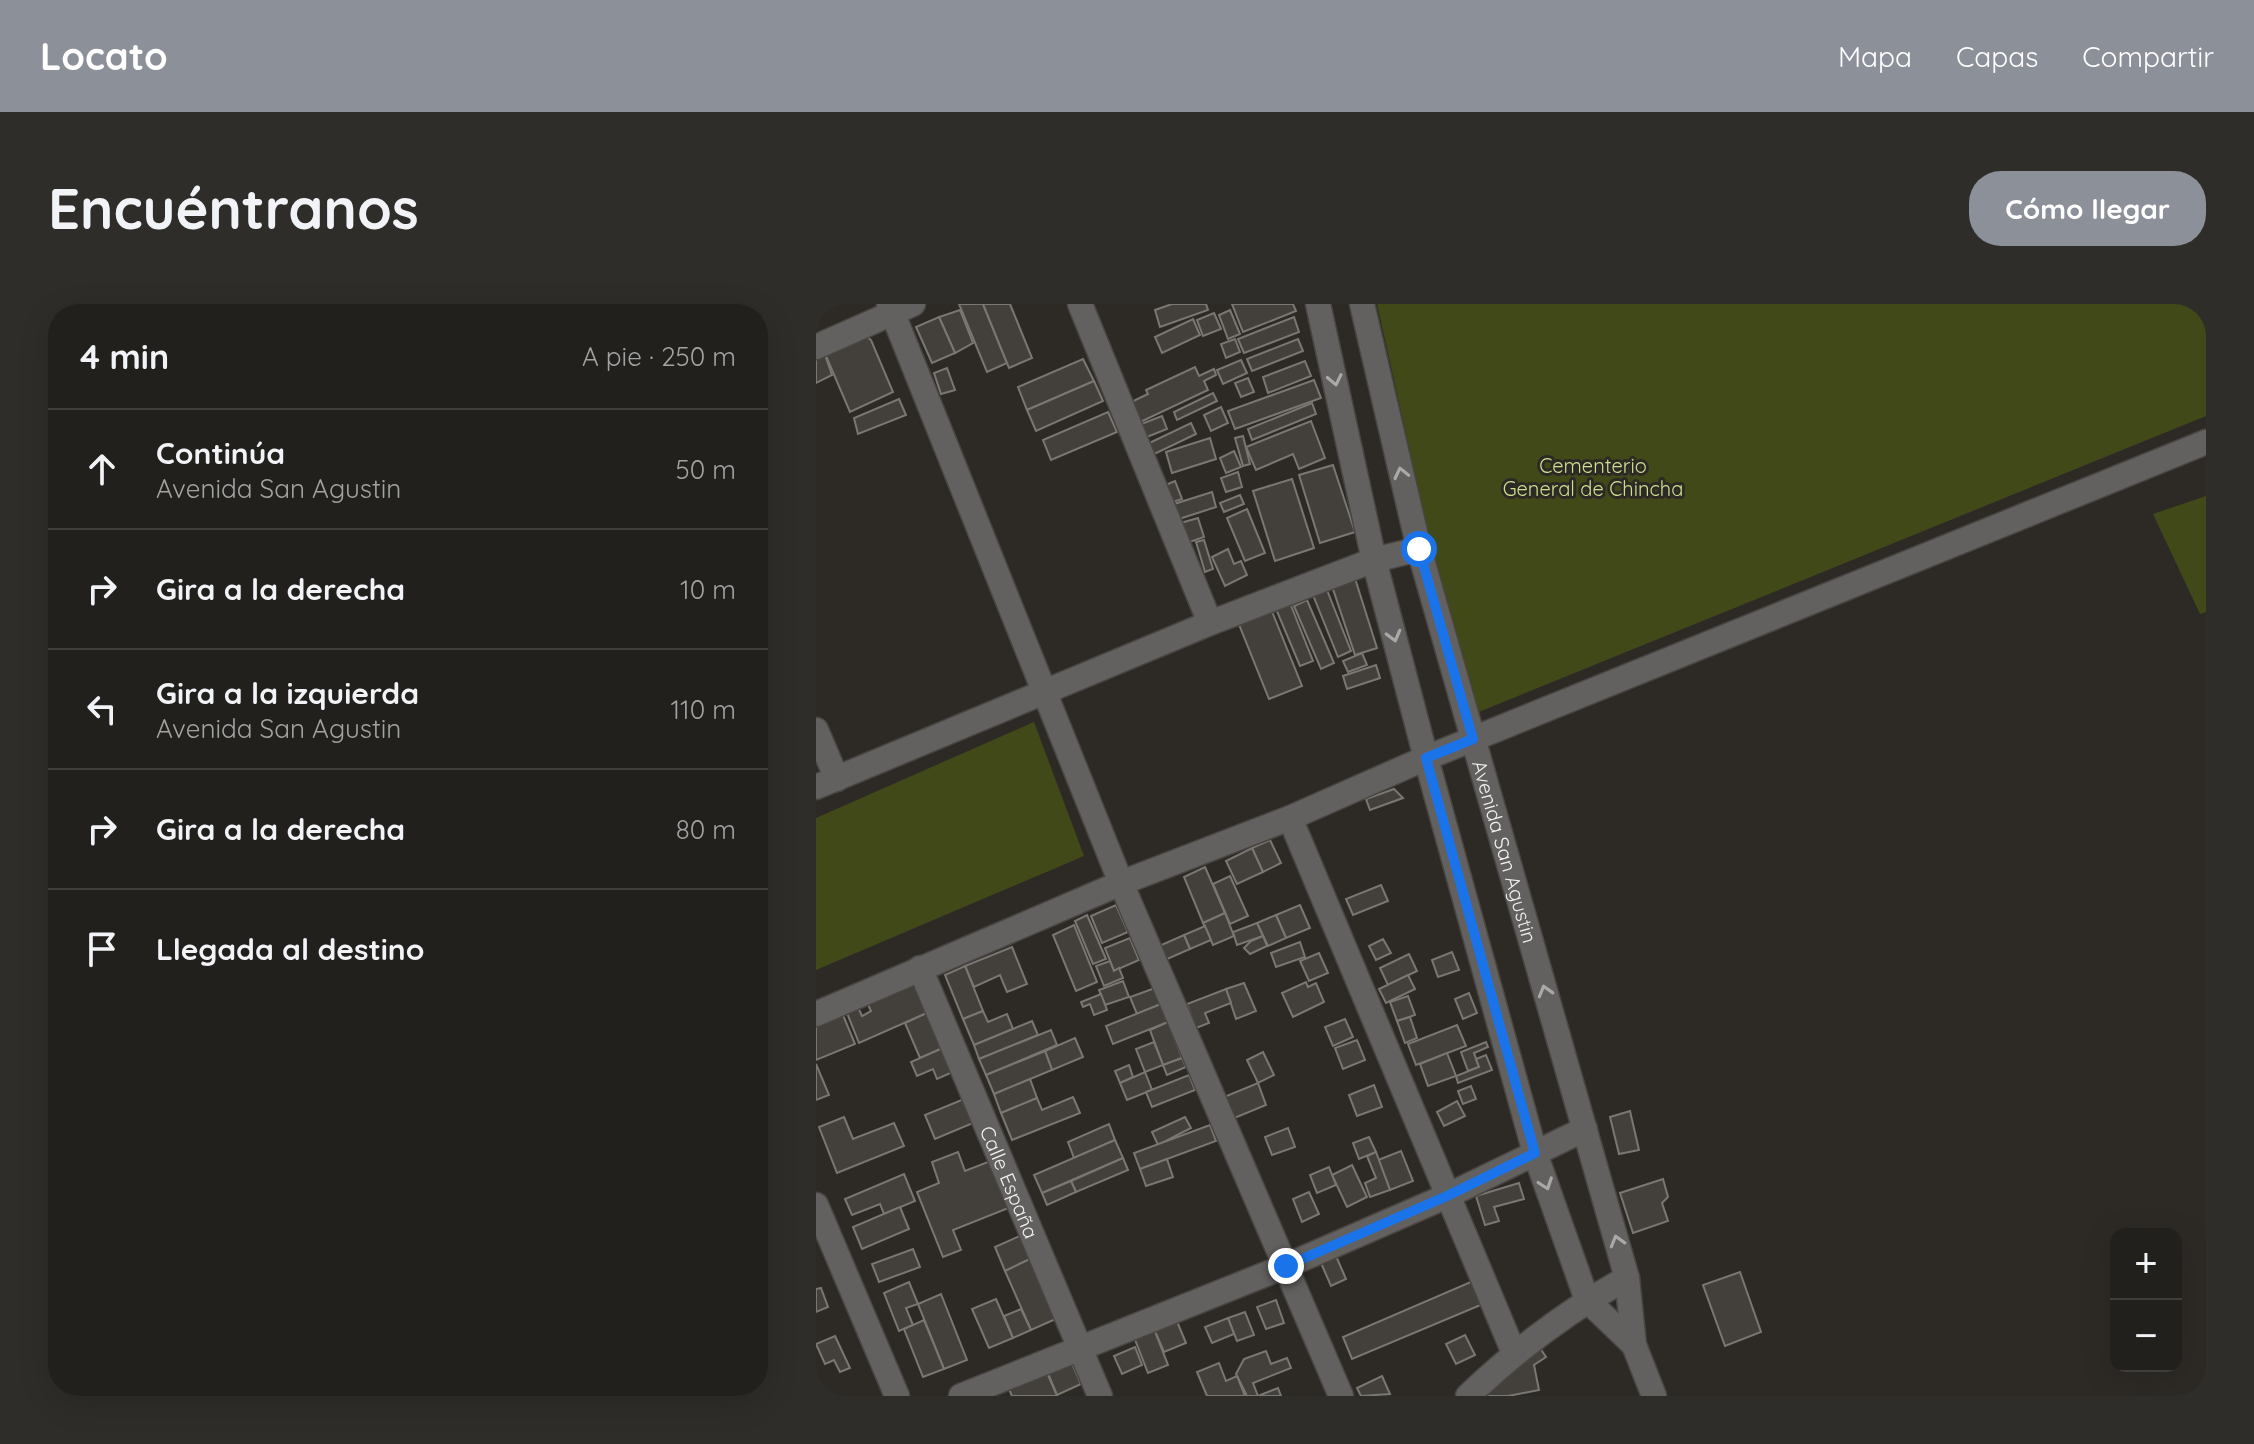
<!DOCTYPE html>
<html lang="es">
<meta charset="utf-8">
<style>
body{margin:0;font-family:Quicksand,sans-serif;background:#2e2d29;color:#f1f3f6}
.controls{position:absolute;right:24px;bottom:24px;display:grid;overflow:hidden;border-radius:16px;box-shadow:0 8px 32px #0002}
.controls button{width:72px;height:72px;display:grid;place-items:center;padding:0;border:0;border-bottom:2px solid #3f3e3b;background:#22201c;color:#f1f3f6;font:40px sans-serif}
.stop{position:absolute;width:24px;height:24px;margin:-18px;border:6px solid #1a73e8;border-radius:50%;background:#fff}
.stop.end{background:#1a73e8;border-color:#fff;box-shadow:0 2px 8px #0008}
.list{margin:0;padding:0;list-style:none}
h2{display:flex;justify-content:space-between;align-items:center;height:104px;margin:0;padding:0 32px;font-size:34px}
h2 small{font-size:26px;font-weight:400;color:#a2a3a3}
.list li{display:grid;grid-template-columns:52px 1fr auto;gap:24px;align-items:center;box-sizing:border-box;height:120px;padding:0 32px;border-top:2px solid #3f3e3b}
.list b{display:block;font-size:30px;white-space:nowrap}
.list p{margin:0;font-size:26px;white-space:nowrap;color:#a2a3a3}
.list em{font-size:26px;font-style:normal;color:#a2a3a3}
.icon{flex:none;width:44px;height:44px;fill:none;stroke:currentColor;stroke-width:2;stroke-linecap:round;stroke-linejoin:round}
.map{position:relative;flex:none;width:1390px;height:1092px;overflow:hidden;border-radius:32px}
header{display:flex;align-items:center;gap:48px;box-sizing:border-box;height:112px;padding:0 40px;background:#8c9099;color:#fff}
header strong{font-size:38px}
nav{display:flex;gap:44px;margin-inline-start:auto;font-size:28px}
.intro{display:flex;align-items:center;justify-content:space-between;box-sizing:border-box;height:192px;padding:0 48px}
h1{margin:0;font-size:56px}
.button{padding:20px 36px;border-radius:32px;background:#8c9099;color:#fff;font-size:28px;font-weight:700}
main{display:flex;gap:48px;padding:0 48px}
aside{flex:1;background:#22201c;border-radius:32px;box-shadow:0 8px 32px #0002}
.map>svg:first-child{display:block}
.green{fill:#414919}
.building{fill:#43403c;stroke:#7a7772;stroke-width:2}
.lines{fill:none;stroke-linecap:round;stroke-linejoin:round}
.minor-casing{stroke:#494642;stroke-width:27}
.minor{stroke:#636160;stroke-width:24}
.oneway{stroke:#aba9a7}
.route{stroke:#1a73e8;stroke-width:10}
.labels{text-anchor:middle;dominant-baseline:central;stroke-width:6;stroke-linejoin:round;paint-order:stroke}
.park-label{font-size:20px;fill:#cfdf8e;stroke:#2d2a26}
.street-label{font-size:20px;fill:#f3f1ee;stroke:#2d2a26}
</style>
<header>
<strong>Locato</strong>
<nav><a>Mapa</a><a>Capas</a><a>Compartir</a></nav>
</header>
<div class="intro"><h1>Encuéntranos</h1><a class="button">Cómo llegar</a></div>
<main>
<aside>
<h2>4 min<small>A pie · 250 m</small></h2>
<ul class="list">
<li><svg class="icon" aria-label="ahead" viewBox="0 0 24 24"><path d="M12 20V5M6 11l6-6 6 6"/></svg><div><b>Continúa</b><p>Avenida San Agustin</p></div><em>50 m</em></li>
<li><svg class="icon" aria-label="right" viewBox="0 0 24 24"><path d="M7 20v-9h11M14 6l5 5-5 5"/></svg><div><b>Gira a la derecha</b></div><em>10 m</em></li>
<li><svg class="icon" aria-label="left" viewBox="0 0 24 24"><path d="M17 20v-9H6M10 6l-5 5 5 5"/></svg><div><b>Gira a la izquierda</b><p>Avenida San Agustin</p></div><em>110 m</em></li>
<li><svg class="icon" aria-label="right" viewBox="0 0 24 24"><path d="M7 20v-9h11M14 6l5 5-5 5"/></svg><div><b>Gira a la derecha</b></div><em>80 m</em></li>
<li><svg class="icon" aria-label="arrive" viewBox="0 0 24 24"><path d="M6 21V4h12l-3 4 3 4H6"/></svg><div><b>Llegada al destino</b></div></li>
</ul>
</aside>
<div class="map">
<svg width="1390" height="1092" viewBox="0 0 1390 1092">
<rect width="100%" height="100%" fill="#2d2a26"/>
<!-- green -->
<g class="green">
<polygon points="561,0 1390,0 1390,112 653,412"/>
<polygon points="1390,192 1390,308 1384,310 1337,210"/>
<polygon points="218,418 268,552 0,666 0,514"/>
</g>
<!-- building -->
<g class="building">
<polygon points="143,0 167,0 191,59 171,68"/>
<polygon points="167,0 194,0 216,54 193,64"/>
<polygon points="356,0 390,0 392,6 344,23 339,6"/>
<polygon points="416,0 477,0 480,7 427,28"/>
<polygon points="144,6 157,39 139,49 123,13"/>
<polygon points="414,6 424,30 412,35 403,11"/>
<polygon points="398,9 405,25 387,32 381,16"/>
<polygon points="123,13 139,49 116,59 100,23"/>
<polygon points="478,13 483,28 428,49 422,35"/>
<polygon points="377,15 384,31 346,49 339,33"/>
<polygon points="45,28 55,36 77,88 34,108 7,45"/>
<polygon points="419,35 424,48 410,54 405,40"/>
<polygon points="482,35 487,47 436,67 431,55"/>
<polygon points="7,45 16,71 0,79 0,48"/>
<polygon points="267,55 278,77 211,106 202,83"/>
<polygon points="425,56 431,69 407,80 401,66"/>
<polygon points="489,57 495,72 452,89 447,73"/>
<polygon points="379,63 383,72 398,65 400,71 388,77 392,86 318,121 309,101 332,90 330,86"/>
<polygon points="131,64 139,86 125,90 118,69"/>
<polygon points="432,74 438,88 425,93 419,79"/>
<polygon points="498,76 505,94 419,125 412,107"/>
<polygon points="278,77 287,97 220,127 211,106"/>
<polygon points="397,89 401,97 361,116 358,108"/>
<polygon points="83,95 90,111 42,130 38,114"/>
<polygon points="496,99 500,110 436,136 432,125"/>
<polygon points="405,103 412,119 395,127 388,111"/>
<polygon points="292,108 301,128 235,156 227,136"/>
<polygon points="346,112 351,125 326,135 320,122"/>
<polygon points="495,117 509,154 483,165 477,150 440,166 430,143"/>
<polygon points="375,119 380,130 330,154 325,143"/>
<polygon points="427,132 434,160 427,162 419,134"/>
<polygon points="394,134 400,155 356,169 350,148"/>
<polygon points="418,147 425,163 410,169 404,154"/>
<polygon points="517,161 539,228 504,239 483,171"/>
<polygon points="422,168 426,183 410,188 405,174"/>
<polygon points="476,175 498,244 459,257 437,187"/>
<polygon points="359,177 366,195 354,199 347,182"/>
<polygon points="396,188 400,203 360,216 355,201"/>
<polygon points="424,191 428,200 408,208 404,199"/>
<polygon points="431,205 449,249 429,257 411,214"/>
<polygon points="382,214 388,233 368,240 361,220"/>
<polygon points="388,236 397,265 389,268 380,238"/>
<polygon points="412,245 418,260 425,257 431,271 409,282 396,253"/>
<polygon points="537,268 561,344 539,351 514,276"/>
<polygon points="511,286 535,347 522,353 497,291"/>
<polygon points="491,296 518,359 505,365 478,302"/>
<polygon points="474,299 497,357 484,362 460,305"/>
<polygon points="455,305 486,382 453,395 422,318"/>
<polygon points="546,349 551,361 532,368 527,357"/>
<polygon points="560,361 564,374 531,385 527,372"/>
<polygon points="578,485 587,494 554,506 550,495"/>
<polygon points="454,536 465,559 447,568 436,544"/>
<polygon points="436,544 447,568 421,580 410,557"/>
<polygon points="389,563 409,609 387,619 368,573"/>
<polygon points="414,572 432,612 414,620 397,580"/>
<polygon points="565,581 572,597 537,611 530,595"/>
<polygon points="300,601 312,628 286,639 275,612"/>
<polygon points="484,601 494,624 470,634 460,611"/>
<polygon points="409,609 418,632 397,641 387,619"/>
<polygon points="271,611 290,655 277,660 259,617"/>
<polygon points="460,611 470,634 452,642 441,619"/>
<polygon points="441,619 447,632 421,641 417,628"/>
<polygon points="258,621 281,678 260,687 237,631"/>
<polygon points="389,622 395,636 374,645 368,631"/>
<polygon points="368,631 374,645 349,656 343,642"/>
<polygon points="447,632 451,642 434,650 428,644 435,637"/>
<polygon points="314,634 323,656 298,667 289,644"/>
<polygon points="567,635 575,649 560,656 553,642"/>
<polygon points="484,638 489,653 460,663 455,649"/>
<polygon points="196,643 211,680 191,688 184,671 158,683 149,662"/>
<polygon points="636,648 643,666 622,673 616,656"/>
<polygon points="503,649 512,669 493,677 484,657"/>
<polygon points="593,650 601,667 572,681 564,664"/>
<polygon points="294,657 298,667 303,664 307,674 288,682 280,662"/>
<polygon points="149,662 167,707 147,715 129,671"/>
<polygon points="592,671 599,685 570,699 563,685"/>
<polygon points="99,674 113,708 43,739 29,704 40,699 46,712 55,707 50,696"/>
<polygon points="307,677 313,693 289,701 283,686"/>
<polygon points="490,678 492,683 500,679 508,698 477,713 466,689"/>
<polygon points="428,679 440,707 420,715 410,685"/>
<polygon points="339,684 345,700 321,710 314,693"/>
<polygon points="410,685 415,699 389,709 393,719 380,724 371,700"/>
<polygon points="653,689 661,709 647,715 639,695"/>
<polygon points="285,690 291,706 278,711 274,700 267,703 265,698"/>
<polygon points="592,692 599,711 581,717 574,698"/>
<polygon points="345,700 352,718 297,740 290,722"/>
<polygon points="167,707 172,718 191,710 197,725 158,741 147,715"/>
<polygon points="113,708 129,743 104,754 89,719"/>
<polygon points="27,711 39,740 0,756 0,722"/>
<polygon points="594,713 601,734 589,739 581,717"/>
<polygon points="529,715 537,733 517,742 509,723"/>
<polygon points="216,717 222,731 163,755 158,741"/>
<polygon points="352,718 366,754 347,761 334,726"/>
<polygon points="641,721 650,742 600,761 592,740"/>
<polygon points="235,726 241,741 170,771 163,755"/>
<polygon points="259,734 267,753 236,766 229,747"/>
<polygon points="541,736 549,756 527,765 519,744"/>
<polygon points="338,738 347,761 329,768 320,745"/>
<polygon points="670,738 672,743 658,749 663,763 652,767 645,748"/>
<polygon points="129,743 139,767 121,775 117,765 101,772 95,758"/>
<polygon points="229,747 236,766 178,790 170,771"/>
<polygon points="447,748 458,771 442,779 431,756"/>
<polygon points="631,749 640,772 612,782 604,760"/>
<polygon points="670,751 676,766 642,779 640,772 663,763 660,755"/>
<polygon points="366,754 370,763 351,771 347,761"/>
<polygon points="0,760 13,791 0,796"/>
<polygon points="313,761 317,773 304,779 299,767"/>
<polygon points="329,768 336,786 311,796 304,779"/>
<polygon points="373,771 379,786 336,803 330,788"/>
<polygon points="214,775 221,794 185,809 178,790"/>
<polygon points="442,779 450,801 416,815 408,793"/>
<polygon points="558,781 566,803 541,812 533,791"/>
<polygon points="655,782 660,795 647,800 642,787"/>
<polygon points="257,793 264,809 196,836 185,809 221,794 226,806"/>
<polygon points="148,795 157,819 119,835 109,811"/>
<polygon points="641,797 649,812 628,822 621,808"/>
<polygon points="814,807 823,846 803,850 794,813"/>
<polygon points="28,813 37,835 78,819 88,842 21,869 3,823"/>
<polygon points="369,813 375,824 342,841 336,828"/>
<polygon points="293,820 299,836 258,854 252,838"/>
<polygon points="394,821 400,837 324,865 318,849"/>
<polygon points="472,824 479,843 456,851 449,833"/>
<polygon points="553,833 560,848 543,855 537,839"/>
<polygon points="299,836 307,854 226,889 218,871"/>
<polygon points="585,847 597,877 574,886 562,856"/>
<polygon points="142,848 149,867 177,856 195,903 137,926 145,946 127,953 101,888 123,879 116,858"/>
<polygon points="560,848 574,886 554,893 549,879 560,874 551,852"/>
<polygon points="307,854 312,866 260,888 255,877"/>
<polygon points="351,855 357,873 330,882 324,865"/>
<polygon points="536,861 551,893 531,903 516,871"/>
<polygon points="513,863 520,881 501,889 494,871"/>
<polygon points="88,870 99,897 68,910 64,900 36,911 29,895"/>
<polygon points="847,875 852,893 846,899 852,917 817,929 804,889"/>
<polygon points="255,877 260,888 231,901 226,889"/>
<polygon points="703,879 708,895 678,903 683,917 669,921 660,892"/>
<polygon points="493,888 503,910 486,918 477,895"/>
<polygon points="84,903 93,925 46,945 37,923"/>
<polygon points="206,931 216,954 189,967 179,943"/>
<polygon points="97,945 104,963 63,978 56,960"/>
<polygon points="520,952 530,975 515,982 505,959"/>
<polygon points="216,954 242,1014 215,1026 189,967"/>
<polygon points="924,968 945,1028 909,1042 887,981"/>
<polygon points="657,977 667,1000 536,1055 527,1033"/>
<polygon points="93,978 102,1000 90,1004 97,1021 83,1027 68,989"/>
<polygon points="5,984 12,1003 0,1008 0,985"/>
<polygon points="125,990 151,1056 128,1065 102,1000"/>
<polygon points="180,995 197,1034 173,1044 156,1005"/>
<polygon points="460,996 468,1019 450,1025 441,1003"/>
<polygon points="205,1005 215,1026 197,1034 188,1012"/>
<polygon points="429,1008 438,1031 421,1037 412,1014"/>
<polygon points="412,1014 418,1030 396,1039 389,1023"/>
<polygon points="360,1015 370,1039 348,1048 338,1025"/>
<polygon points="108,1016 128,1065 107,1073 88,1025"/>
<polygon points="338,1025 352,1061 332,1069 318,1033"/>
<polygon points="649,1031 659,1051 640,1060 630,1040"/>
<polygon points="19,1032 34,1064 24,1068 18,1056 9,1060 0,1040"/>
<polygon points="722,1041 730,1053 718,1061 723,1086 692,1092 664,1092"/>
<polygon points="319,1043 326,1061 306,1070 298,1052"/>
<polygon points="450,1047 455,1060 471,1054 475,1064 437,1079 442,1092 462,1084 465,1092 431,1092 420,1070 428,1055"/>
<polygon points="255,1057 265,1080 241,1091 231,1067"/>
<polygon points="403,1059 410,1077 421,1072 429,1092 391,1092 381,1068"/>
<polygon points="230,1066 241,1092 196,1092 192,1083"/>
<polygon points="566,1072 574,1090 545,1092 541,1084"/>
</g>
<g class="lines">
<defs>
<g id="minor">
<polyline points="73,0 305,579 525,1092"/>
<polyline points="264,0 394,319"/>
<polyline points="502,0 558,256 610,454 719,849 771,996 818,1041"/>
<path id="s1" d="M546,0L603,245L811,974L818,1041L838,1092"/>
<polyline points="0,43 97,0"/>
<polyline points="0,426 21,475"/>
<polyline points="0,483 394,319 558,256 603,245"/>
<polyline points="474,514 698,1049"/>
<path id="s2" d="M104,664L284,1092"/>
<polyline points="0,710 305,579 474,514 610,454 1390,138"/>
<polyline points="0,901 81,1092"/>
<polyline points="145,1092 470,962 631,892 769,825"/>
<path d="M652,1092C702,1044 751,1007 811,974"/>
</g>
</defs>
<!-- minor casing -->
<use href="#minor" class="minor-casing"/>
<!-- minor -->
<use href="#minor" class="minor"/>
</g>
<!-- one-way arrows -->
<defs><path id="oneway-chevron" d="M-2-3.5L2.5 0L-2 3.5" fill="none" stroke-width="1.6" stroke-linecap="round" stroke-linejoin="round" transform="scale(2)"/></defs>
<g class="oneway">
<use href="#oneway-chevron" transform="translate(519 76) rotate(78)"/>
<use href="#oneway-chevron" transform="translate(585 169) rotate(-103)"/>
<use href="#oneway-chevron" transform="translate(578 332) rotate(75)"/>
<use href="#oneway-chevron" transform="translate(729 687) rotate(-106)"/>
<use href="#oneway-chevron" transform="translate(730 880) rotate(71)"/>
<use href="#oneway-chevron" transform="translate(801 937) rotate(-106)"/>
</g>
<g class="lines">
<!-- route -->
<polyline class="route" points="470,962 631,892 719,849 610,454 657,435 603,245"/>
</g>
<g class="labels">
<!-- park labels -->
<g class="park-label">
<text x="777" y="161">Cementerio<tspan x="777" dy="23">General de Chincha</tspan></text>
</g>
<!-- street labels -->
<g class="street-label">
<text stroke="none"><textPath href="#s1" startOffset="566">Avenida San Agustin</textPath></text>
<text stroke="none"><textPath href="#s2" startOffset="232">Calle España</textPath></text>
</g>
</g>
</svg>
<div class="controls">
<button>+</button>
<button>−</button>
</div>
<div class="stop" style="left:603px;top:245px"></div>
<div class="stop end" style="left:470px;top:962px"></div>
</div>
</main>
